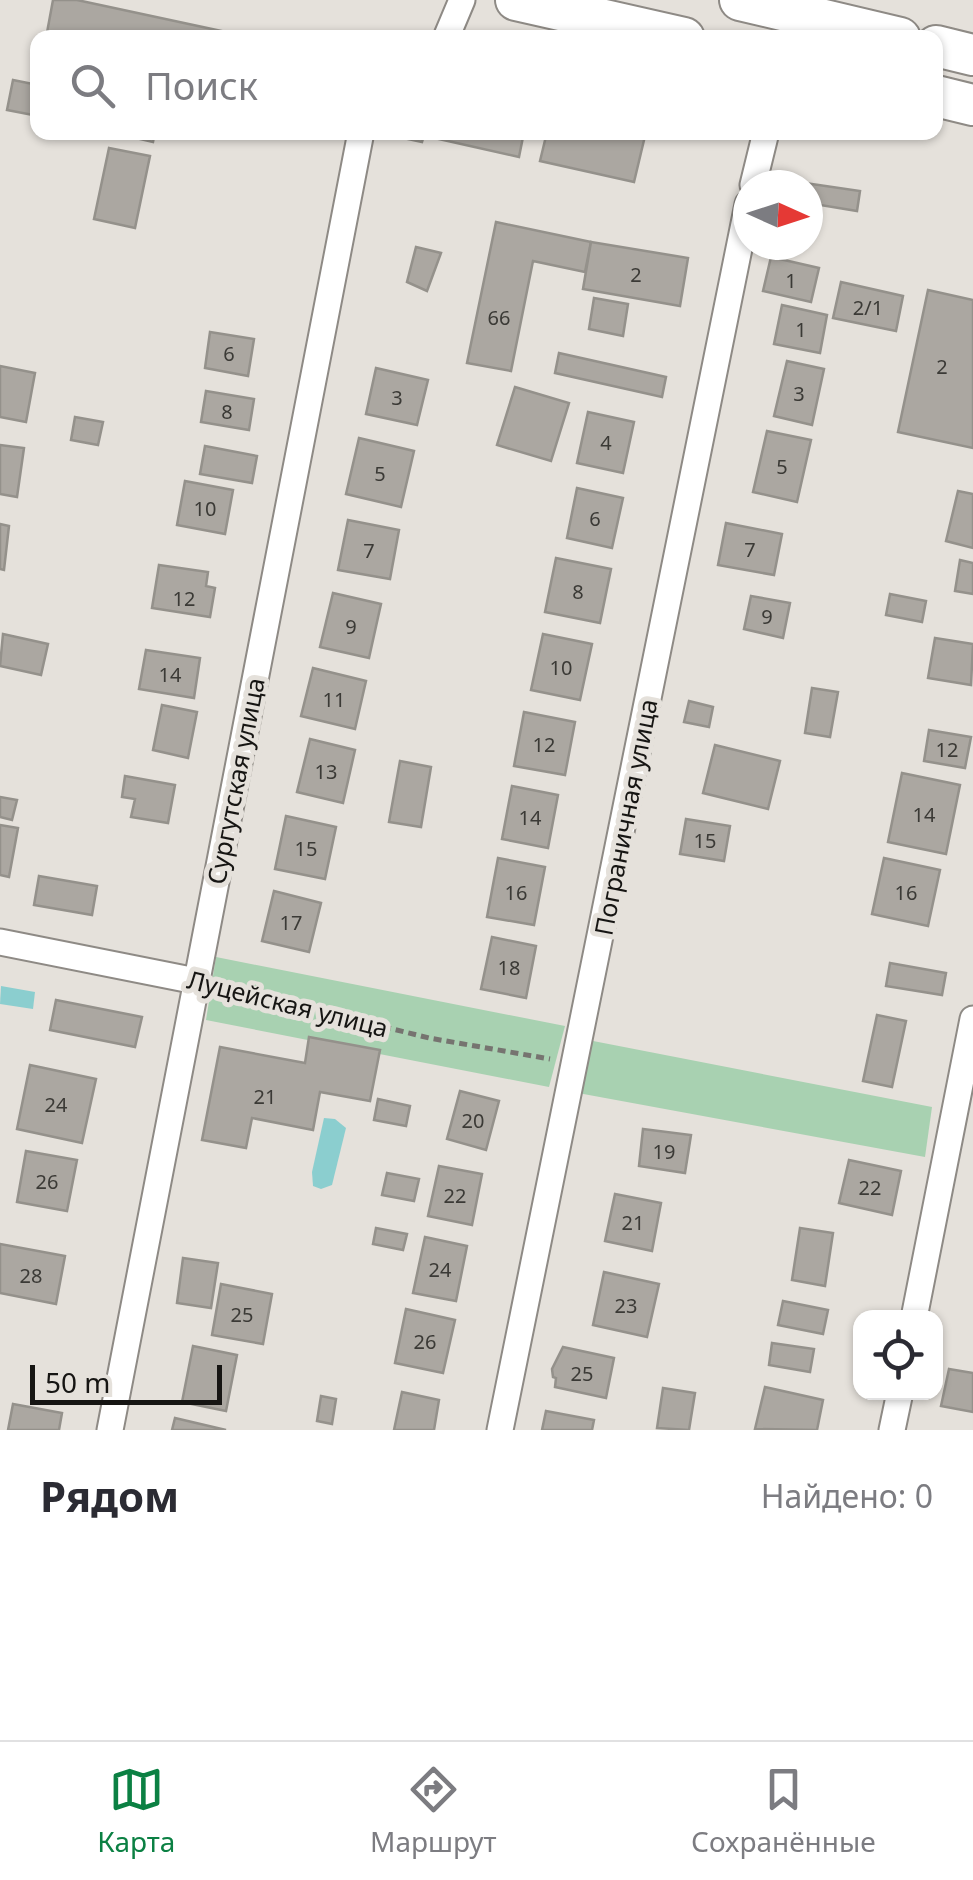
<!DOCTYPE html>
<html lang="ru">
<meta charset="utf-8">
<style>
body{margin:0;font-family:"Noto Sans",sans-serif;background:#f2f2f3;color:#2b2b33}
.controls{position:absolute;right:30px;bottom:30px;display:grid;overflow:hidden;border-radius:20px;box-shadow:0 2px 8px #0004}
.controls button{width:90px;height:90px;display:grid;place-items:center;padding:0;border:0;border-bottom:2px solid #e1e1e2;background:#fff;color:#2b2b33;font:50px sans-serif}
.compass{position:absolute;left:733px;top:170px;width:90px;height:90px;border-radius:50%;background:#fff;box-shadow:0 2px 8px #0004;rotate:93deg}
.scale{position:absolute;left:30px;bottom:25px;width:192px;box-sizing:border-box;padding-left:10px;border:5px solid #161513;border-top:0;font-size:28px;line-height:35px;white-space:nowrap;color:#161513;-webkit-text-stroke:8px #e5e1db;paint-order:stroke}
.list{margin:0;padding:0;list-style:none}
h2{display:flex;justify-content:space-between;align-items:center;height:130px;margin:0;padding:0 40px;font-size:42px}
h2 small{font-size:32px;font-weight:400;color:#7c7c81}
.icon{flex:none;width:55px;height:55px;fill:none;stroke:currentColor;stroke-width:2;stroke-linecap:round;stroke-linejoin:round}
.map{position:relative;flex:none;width:973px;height:1430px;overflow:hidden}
.search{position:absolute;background:#fff;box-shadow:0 2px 8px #0004;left:30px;right:30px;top:30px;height:110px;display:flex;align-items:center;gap:25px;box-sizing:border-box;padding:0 35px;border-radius:20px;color:#7c7c81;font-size:38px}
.sheet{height:310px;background:#fff}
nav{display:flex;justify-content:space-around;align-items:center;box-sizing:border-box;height:140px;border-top:2px solid #e1e1e2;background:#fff;font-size:28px;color:#7c7c81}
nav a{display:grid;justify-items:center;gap:5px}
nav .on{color:#0b8043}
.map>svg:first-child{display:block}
.green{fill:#a8d1b1}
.water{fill:#8bcecf}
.building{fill:#aba7a1;stroke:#94918b;stroke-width:2.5}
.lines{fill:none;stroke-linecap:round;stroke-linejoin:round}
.minor-casing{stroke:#8e8a85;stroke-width:29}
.primary-casing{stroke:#8e8a85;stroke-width:44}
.path{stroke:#767470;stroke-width:5;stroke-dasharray:8 5;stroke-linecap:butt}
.minor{stroke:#fff;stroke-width:25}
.primary{stroke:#fff;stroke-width:40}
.labels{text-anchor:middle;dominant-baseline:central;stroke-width:10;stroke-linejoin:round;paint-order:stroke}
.number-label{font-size:20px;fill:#3b3a36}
.street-label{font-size:25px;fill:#161513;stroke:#e5e1db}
</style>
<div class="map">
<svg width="973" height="1430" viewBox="0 0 973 1430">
<rect width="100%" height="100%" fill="#e5e1db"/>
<!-- green -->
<g class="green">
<polygon points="216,957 565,1026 549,1087 206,1020"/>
<polygon points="588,1040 932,1107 925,1157 578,1093"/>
</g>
<!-- water -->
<g class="water">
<polygon points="1,986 35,992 33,1009 0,1004"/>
<polygon points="324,1118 335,1119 346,1128 332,1185 321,1189 313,1186 312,1172"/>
</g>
<!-- building -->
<g class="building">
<polygon points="53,0 77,0 254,38 46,38"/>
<polygon points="13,80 38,85 38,116 7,110"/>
<polygon points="110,132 155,132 153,142"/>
<polygon points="409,132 425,132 422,142 408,139"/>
<polygon points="431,132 524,132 519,157 430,137"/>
<polygon points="547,132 629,132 645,136 634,182 540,161"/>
<polygon points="109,148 150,156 135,228 94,219"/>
<polygon points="805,183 860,191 857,211 808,203"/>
<polygon points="496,222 591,242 585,272 533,261 511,371 467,363"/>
<polygon points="591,242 688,258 680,306 583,289"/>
<polygon points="416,247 441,253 427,291 407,282"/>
<polygon points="771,257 819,268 811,302 763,291"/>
<polygon points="841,282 903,296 896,331 833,318"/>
<polygon points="928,290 973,300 973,448 898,432"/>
<polygon points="594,298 628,304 623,336 589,329"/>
<polygon points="782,305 827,315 820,353 774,344"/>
<polygon points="210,332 254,339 248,376 205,368"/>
<polygon points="559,353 666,377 662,397 555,373"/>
<polygon points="787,361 824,369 812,425 774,416"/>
<polygon points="0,366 35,373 26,422 0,417"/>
<polygon points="376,368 428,380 417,425 366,414"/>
<polygon points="515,387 569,403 551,461 497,445"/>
<polygon points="206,391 254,399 249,430 201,422"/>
<polygon points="588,412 634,422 623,473 577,463"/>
<polygon points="75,417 103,422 98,445 71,440"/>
<polygon points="767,431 811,440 797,502 753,492"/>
<polygon points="359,438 414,451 401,507 346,494"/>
<polygon points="0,445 24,448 17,497 0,494"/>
<polygon points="205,446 257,456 252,483 200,474"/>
<polygon points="185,481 233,490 225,534 177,525"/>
<polygon points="577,488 623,498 612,548 567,538"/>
<polygon points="958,491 973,494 973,548 946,541"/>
<polygon points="348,520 399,530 390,579 338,570"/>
<polygon points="726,523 782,534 774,575 718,565"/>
<polygon points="0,524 9,526 4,570 0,569"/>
<polygon points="556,558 611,569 600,623 545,612"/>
<polygon points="960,560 973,563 973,594 955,591"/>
<polygon points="159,565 208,572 206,586 215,588 210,617 152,608"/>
<polygon points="333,593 381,604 369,658 320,647"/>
<polygon points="890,594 926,601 922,622 886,615"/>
<polygon points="751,596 790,603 783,638 744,629"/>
<polygon points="3,634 48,644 41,675 0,666"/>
<polygon points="543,634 592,644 580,700 531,690"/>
<polygon points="935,638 973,644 971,685 928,678"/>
<polygon points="146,650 200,658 194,698 139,689"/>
<polygon points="313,668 366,681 355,729 301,716"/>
<polygon points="812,688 838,692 830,737 805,733"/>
<polygon points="689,701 713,707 709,727 684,722"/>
<polygon points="162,705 197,712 188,758 153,750"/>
<polygon points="524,712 575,722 565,775 514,766"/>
<polygon points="929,730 971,737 965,768 924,761"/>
<polygon points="310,739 355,750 343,803 297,792"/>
<polygon points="715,745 780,761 768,809 703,793"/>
<polygon points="400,761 431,767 421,827 389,822"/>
<polygon points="902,773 960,785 946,854 888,842"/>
<polygon points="125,776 175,785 168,823 131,817 135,799 122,797"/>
<polygon points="512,786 558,795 548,848 502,839"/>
<polygon points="0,797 17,800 12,820 0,817"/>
<polygon points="286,816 336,827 325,879 275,869"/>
<polygon points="686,819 730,826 724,861 680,854"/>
<polygon points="0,825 18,828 9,877 0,875"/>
<polygon points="498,858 545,867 534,925 487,917"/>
<polygon points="884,858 940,870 928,926 872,914"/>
<polygon points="39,876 97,886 92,915 34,905"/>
<polygon points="274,891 321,903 309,952 262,941"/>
<polygon points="492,937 536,946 526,998 481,989"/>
<polygon points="890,963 946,973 942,995 886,986"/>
<polygon points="56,1000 142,1017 135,1047 50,1030"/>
<polygon points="877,1015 906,1021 892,1087 863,1081"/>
<polygon points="309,1037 380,1050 370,1101 320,1092 313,1130 252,1118 246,1148 202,1140 220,1047 305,1063"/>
<polygon points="30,1065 96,1079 82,1143 17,1129"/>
<polygon points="460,1091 499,1101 486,1150 447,1139"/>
<polygon points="378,1099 410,1106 406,1126 374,1120"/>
<polygon points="643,1129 691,1135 685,1173 639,1166"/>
<polygon points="26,1151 77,1160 67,1211 17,1202"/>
<polygon points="849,1160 901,1171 892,1215 839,1203"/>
<polygon points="439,1166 482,1174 472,1225 428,1216"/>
<polygon points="387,1173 419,1179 414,1201 382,1195"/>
<polygon points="615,1194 661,1203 652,1251 605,1241"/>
<polygon points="376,1228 407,1234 403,1250 373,1244"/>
<polygon points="800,1228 833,1233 825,1286 792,1280"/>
<polygon points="425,1237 467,1246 456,1301 413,1293"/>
<polygon points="0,1244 65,1256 56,1304 0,1293"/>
<polygon points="183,1258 218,1263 211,1308 177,1303"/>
<polygon points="604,1272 659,1284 647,1337 593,1325"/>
<polygon points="221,1284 272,1294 263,1344 212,1335"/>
<polygon points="783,1301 828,1310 823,1334 778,1325"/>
<polygon points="406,1309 455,1320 443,1373 395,1363"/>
<polygon points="772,1343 814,1349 810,1372 769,1365"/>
<polygon points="193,1346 237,1355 226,1411 182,1402"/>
<polygon points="563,1347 614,1358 606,1398 555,1387 556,1378 553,1377 552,1369"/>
<polygon points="949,1369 973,1373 973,1412 941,1406"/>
<polygon points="765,1387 823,1400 817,1430 755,1429"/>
<polygon points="663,1388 695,1393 689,1430 657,1428"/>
<polygon points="402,1392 439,1400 434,1430 394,1430"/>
<polygon points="321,1396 336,1399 332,1424 317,1421"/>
<polygon points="13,1404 62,1413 59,1430 8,1430"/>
<polygon points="546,1411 594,1420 592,1430 542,1430"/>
<polygon points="175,1418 226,1430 172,1430"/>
</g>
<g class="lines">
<defs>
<g id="minor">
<polyline points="446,38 462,0"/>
<polyline points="753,185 766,132"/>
<polyline points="0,942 196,981"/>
<polyline points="914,1318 973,1019"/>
<polyline points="110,1430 361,132"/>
<polyline points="500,1430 748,204"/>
<polyline points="892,1430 900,1392"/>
</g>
<g id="primary">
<polyline points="516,0 684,38"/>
<polyline points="740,0 900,38"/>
<polyline points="936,46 973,55"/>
<polyline points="936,96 973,105"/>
</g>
</defs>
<!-- minor casing -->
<use href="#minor" class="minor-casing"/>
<!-- primary casing -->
<use href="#primary" class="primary-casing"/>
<!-- path -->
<polyline class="path" points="219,986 429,1038 550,1059"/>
<!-- minor -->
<use href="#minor" class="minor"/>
<!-- primary -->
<use href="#primary" class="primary"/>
</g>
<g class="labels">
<!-- number labels -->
<g class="number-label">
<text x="636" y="274">2</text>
<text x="791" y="280">1</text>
<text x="868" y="307">2/1</text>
<text x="499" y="317">66</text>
<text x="801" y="329">1</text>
<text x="229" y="353">6</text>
<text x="942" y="366">2</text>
<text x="799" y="393">3</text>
<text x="397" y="397">3</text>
<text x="227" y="411">8</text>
<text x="606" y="442">4</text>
<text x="782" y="466">5</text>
<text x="380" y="473">5</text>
<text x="205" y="508">10</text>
<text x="595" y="518">6</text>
<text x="750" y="549">7</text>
<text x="369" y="550">7</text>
<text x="578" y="591">8</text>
<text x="184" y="598">12</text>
<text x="767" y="616">9</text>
<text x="351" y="626">9</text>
<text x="561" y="667">10</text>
<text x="170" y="674">14</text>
<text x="334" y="699">11</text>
<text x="544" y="744">12</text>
<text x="947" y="749">12</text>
<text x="326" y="771">13</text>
<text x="924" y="814">14</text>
<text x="530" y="817">14</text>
<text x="705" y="840">15</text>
<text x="306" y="848">15</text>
<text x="516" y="892">16</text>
<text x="906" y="892">16</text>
<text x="291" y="922">17</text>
<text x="509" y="967">18</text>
<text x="265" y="1096">21</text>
<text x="56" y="1104">24</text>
<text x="473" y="1120">20</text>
<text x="664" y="1151">19</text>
<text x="47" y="1181">26</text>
<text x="870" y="1187">22</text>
<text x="455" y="1195">22</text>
<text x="633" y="1222">21</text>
<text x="440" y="1269">24</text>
<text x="31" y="1275">28</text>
<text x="626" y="1305">23</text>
<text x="242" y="1314">25</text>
<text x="425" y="1341">26</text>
<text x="582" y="1373">25</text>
</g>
<!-- street labels -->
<g class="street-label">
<text transform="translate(235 781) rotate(-79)">Сургутская улица</text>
<text transform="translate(625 817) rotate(-79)">Пограничная улица</text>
<text transform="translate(288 1003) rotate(14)">Луцейская улица</text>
</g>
</g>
</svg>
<div class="controls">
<button><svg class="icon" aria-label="locate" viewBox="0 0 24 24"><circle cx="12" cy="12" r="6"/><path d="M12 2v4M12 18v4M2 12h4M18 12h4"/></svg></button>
</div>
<svg class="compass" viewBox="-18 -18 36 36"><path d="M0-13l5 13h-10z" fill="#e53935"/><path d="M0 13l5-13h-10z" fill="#7c7c81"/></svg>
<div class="scale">50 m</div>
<div class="search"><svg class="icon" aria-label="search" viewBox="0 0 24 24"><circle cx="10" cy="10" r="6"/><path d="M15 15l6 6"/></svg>Поиск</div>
</div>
<section class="sheet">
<h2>Рядом<small>Найдено: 0</small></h2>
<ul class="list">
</ul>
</section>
<nav>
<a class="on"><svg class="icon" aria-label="map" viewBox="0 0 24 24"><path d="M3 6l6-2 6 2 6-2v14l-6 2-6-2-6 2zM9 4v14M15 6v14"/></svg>Карта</a>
<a><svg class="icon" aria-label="directions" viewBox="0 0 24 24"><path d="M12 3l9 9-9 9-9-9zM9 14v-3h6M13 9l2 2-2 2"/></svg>Маршрут</a>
<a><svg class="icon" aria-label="saved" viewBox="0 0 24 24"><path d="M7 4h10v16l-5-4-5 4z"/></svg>Сохранённые</a>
</nav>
